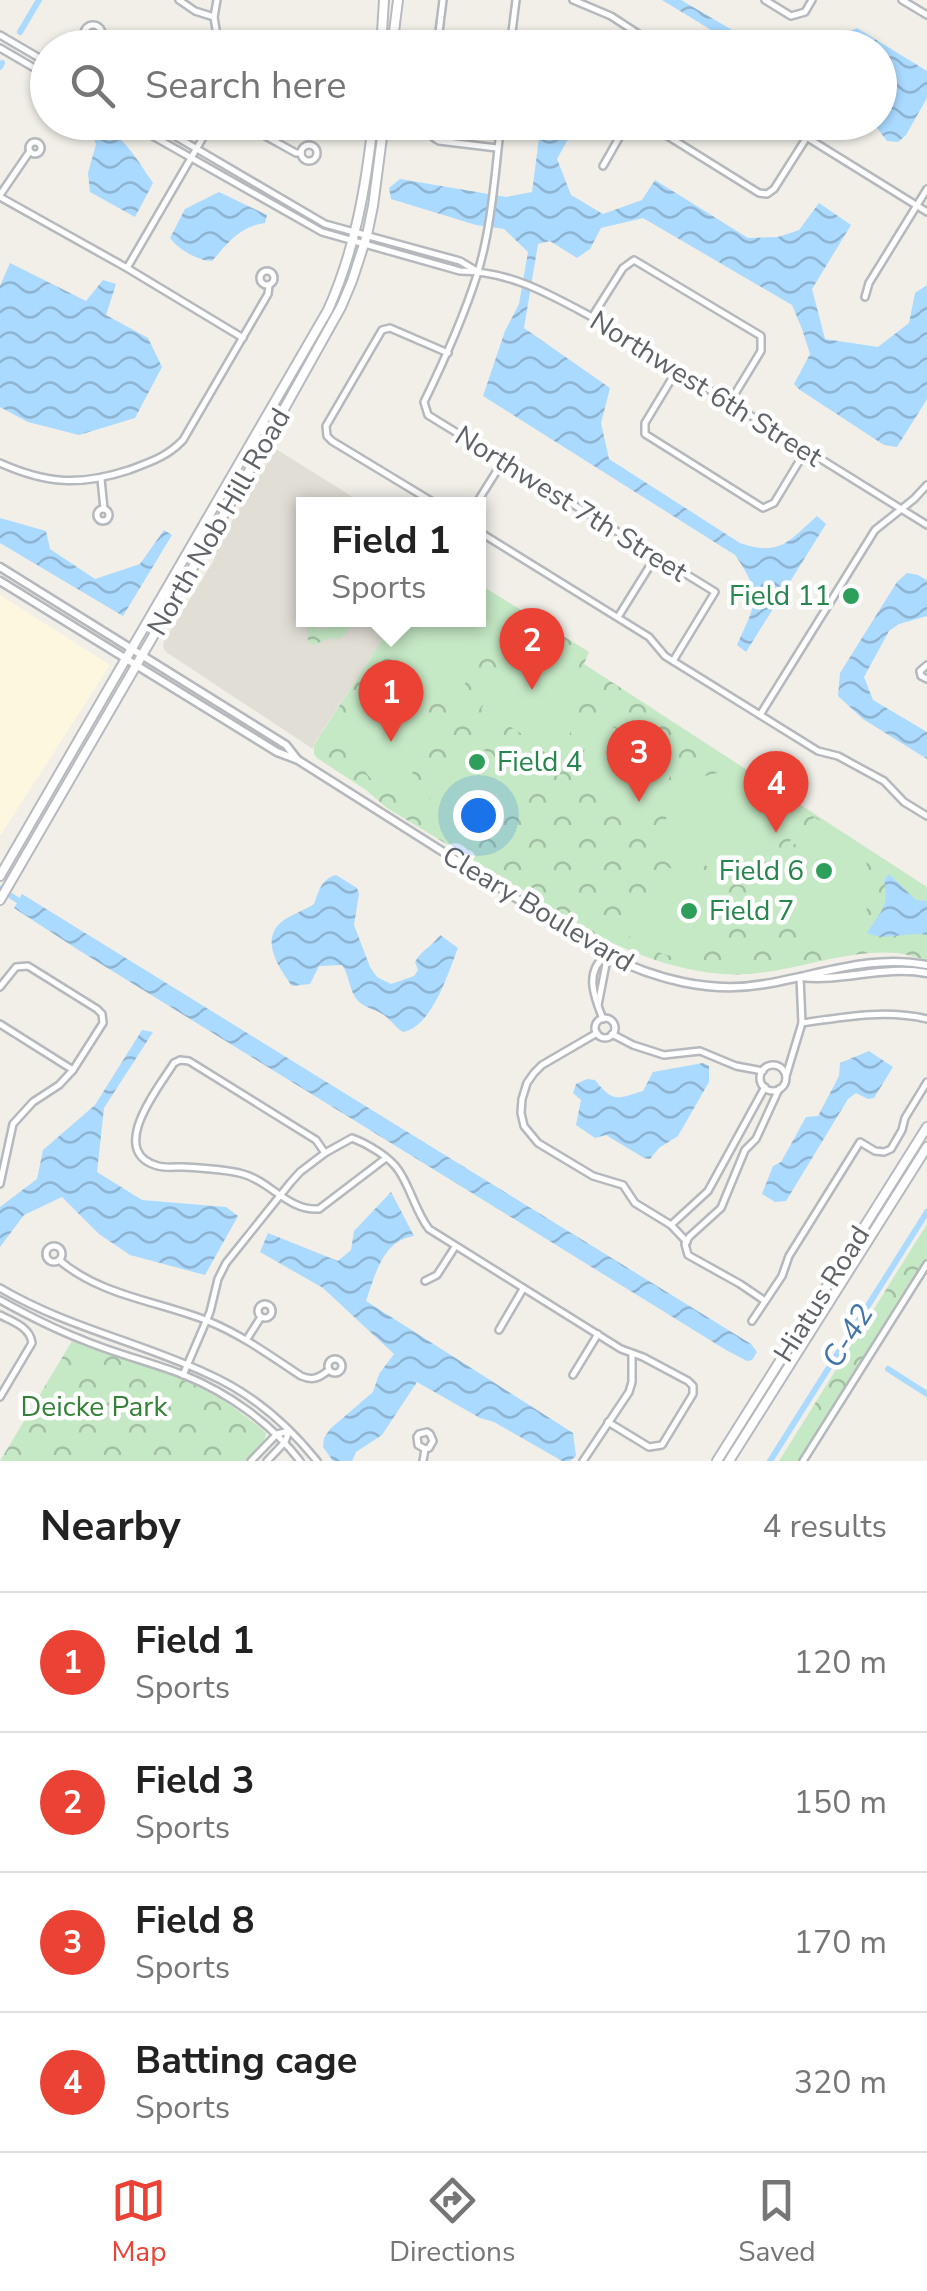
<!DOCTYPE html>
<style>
body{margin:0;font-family:"Nunito Sans",sans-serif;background:#f6f6f6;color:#222}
.you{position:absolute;left:478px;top:815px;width:35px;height:35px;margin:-25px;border:8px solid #fff;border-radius:50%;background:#1a73e8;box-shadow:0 0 0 15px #1a73e833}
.badge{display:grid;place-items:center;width:65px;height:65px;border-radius:50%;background:#ea4335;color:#fff;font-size:32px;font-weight:700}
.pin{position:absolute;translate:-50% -82px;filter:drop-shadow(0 2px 5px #0008)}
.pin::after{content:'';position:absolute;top:52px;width:35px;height:30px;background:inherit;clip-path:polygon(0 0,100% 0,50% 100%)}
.popup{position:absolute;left:296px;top:497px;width:190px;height:130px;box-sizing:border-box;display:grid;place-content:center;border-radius:0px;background:#fff;filter:drop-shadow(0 2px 8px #0005);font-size:32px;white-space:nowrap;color:#767676}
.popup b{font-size:38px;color:#222}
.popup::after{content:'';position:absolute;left:50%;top:100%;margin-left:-20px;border:20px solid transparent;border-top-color:#fff}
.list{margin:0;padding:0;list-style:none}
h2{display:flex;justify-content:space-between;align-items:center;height:130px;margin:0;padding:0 40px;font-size:42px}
h2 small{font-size:32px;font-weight:400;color:#767676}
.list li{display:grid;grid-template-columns:65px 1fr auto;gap:30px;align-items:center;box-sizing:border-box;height:140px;padding:0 40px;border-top:2px solid #e0e0e0}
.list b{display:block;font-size:38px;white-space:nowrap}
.list p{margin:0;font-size:32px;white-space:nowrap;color:#767676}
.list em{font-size:32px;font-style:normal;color:#767676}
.icon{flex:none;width:55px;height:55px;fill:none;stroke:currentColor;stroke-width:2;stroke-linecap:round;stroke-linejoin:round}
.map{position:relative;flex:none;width:927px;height:1461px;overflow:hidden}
.search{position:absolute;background:#fff;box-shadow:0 2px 8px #0004;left:30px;right:30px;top:30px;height:110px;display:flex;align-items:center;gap:25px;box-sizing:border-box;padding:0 35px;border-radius:55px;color:#767676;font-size:38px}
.sheet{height:690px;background:#fff}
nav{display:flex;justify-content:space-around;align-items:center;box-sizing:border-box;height:140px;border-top:2px solid #e0e0e0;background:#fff;font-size:28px;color:#767676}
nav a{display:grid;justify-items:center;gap:5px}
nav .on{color:#ea4335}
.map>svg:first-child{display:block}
.commercial{fill:#fef7e0}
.education{fill:#e1ded6}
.forest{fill:url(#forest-crowns)}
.garden{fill:#c5e8c5}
.water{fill:url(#water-waves)}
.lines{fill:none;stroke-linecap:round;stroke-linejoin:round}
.canal{stroke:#aadaff;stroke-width:6}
.minor-casing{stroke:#b5b8bc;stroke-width:10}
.tertiary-casing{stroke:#b5b8bc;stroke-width:11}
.secondary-casing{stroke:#b6babf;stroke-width:12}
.minor{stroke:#fff;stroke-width:5}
.tertiary{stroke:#fff;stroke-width:6}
.secondary{stroke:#fff;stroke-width:8}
.leisure-dot{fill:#2e9e5b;stroke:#fff;stroke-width:4}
.labels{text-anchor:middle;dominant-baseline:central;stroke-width:9;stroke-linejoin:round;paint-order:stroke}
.street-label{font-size:28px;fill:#5f6368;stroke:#fff}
.leisure-label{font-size:28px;fill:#27864d;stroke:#fff;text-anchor:end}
.park-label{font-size:28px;fill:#348238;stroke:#fff}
.water-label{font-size:30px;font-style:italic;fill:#4174aa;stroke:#fff}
</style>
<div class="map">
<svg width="927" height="1461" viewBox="0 0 927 1461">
<defs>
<pattern id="forest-crowns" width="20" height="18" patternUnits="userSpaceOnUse" patternTransform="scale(2.5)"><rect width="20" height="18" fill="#c5e8c5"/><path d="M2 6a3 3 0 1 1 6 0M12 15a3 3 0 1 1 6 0" fill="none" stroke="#a3c0a4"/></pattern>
<pattern id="water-waves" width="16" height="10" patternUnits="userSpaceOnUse" patternTransform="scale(2.5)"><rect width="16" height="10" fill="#aadaff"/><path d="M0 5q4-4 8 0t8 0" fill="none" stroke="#8eb4d2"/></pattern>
</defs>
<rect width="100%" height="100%" fill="#f1efe8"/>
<!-- commercial -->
<polygon class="commercial" points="0,595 110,665 0,836"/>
<!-- education -->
<polygon class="education" points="276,449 364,504 304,504 304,620 395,620 314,744 313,749 166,652 163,647 164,641 214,560 215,551 237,513"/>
<!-- forest -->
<g class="forest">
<path d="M479,584L589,652L584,664L927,887V960C917,958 907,954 897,953C849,949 805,968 758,973C705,980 647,960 600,937L387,808L366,790L317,758L314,754V745L395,620H478Z"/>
<polygon points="329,620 341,620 351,625 344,636 339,639 331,638 313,645 308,642 307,624 315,622 318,630 330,627"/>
<polygon points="927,1224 927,1258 800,1461 779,1461"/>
<path d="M72,1341C107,1355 143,1364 178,1378C211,1391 240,1410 266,1433L264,1441L245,1461H0Z"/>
</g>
<!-- garden -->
<g class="garden">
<polygon points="479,602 506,616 457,697 381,650 385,641 406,620 478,620"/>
<path d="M528,632C560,649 578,682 574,719C572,732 565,745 560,757L481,709Z"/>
<path d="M365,675L441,723L398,798C347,774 339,720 365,675Z"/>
<polygon points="606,722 672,767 673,772 645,818 640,819 595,786 573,775 572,770 601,724"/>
<path d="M465,738L540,786C511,826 465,840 421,814Z"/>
<polygon points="733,769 787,801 736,885 657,834 689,780"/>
<polygon points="814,817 862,847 875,896 843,947 762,900 801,838 790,848 786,845 799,832 803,835"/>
<path d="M668,867L737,909C706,964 679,970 627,935Z"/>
</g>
<!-- water -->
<g class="water">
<polygon points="662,0 681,0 761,47 739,47"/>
<polygon points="857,28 927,71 927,98 906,135 898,142 887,141 877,128 861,123 880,122 880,48 836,47 846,33"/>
<path d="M86,123C117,122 137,160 153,183L135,217L90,192L88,173L96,144Z"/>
<path d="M541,123H577L557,159L571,195L603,214L642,200L655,180L748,238L778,237L799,230L819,203L851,225L812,289L825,339L878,347L909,323L915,293L927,285V399L897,447L884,445L800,390L794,384L810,354L802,329L792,305L643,218L601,228L590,249L577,258L550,241L538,244L524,328L610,388L601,423L609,459L740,543C780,557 789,541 817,516L826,524L746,652L737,645C756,603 763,595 735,555L483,396L505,331L519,304L528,252L504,229L476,225L391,199L389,188L400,179L506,197L532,192Z"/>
<path d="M219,192L267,215L265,223C240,226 228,243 212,261C198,261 178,249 170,238L185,209Z"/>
<polygon points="10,263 86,301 103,280 116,284 106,315 148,338 162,367 135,418 79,435 28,422 0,407 0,286"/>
<polygon points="0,518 46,531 50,549 95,579 140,564 164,530 172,535 123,616 0,543"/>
<polygon points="907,573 918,575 927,580 927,616 899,624 889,631 864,677 873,700 927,732 927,759 863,719 838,696 840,673 897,582"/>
<path d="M889,874L916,900L927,901V935C906,931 886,942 867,933C880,912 890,907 884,880Z"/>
<path d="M336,875L357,888L359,894L354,925L370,967L377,977L391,984L414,976L418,970L415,962C421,950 432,947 440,935L458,948C448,973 432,1027 403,1032C395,1027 391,1020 384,1015C374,1008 362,1008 355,997C349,987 349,975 342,965L319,966L310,984L292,986C279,968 258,938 284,920C293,914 305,910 314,904C319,891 321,879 336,875Z"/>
<polygon points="22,894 751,1344 757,1352 752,1360 747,1361 726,1350 80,951 14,908"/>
<polygon points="142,1030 153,1032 104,1108 97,1172 142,1200 226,1207 238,1216 205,1275 130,1255 99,1234 62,1197 24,1215 0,1247 0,1207 37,1179 43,1150 95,1105"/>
<polygon points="869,1051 893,1067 874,1098 868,1099 856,1093 848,1099 786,1201 775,1202 762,1194 773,1166 781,1162 806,1117 818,1116 839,1076 840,1063"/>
<path d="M703,1063L709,1066V1082L678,1136L659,1148L650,1159L644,1158L606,1135L595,1138L576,1125L581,1100L573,1093L576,1084L587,1079L595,1080C613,1103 617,1099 643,1091L653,1072Z"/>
<path d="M391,1192L414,1236C383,1240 375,1275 366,1301L573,1433L576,1456L570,1461H562L494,1422L480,1418L417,1382L382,1435L356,1452L352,1461H333L323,1447L324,1438L330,1429L373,1392L379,1374L394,1354L323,1288L260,1252L268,1233L338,1261L351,1250L354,1231Z"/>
</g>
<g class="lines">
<!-- canal -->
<g class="canal">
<polyline points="20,32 39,0"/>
<polyline points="0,67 2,63"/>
<polyline points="0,889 24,904"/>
<polyline points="888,1369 927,1394"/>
<polyline points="770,1461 927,1212"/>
</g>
<defs>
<g id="minor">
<polyline points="179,0 195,11 214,17"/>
<polyline points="217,0 214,17 219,48"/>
<polyline points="573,0 611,16 660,48"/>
<polyline points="765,0 791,16 805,12 812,0"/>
<polyline points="902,0 927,15"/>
<circle cx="93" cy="34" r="9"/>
<polyline points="0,35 48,63"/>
<polyline points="218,38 233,35 258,48"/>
<polyline points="100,39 114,48"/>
<polyline points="0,48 48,76"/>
<polyline points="437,48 443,0"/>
<polyline points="510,48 516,0"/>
<path d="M128,122L322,232L460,271C510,271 549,294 592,317L927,525"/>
<polyline points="151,122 325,224 460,261 475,270"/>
<polyline points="240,122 296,153 301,153"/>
<path d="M429,122C428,132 430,136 439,141L497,148"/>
<path d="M501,122C495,172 492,227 477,275C463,319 444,361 424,402L428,415L715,592L673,661"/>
<polyline points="645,122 759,193 767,194 774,189 807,137"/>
<polyline points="782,122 927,212"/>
<circle cx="35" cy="148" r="6"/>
<circle cx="309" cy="153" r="8"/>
<polyline points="603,166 628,122"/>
<polyline points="0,195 30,151"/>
<polyline points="0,197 127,268 243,338"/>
<polyline points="127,268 212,122"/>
<circle cx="267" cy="278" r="7"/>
<polyline points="865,297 869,283 927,189"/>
<polyline points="592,317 623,268 634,260 761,336 761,351 730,402"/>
<polyline points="677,370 645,423 645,434 763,508 774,503 806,450"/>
<path d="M0,463C47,484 80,486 129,470C150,462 167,457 183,440L268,294L269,285"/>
<polyline points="101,479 104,509"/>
<polyline points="436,504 332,441 327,436 326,426 382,330 390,328 448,353"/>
<polyline points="476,504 503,461"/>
<circle cx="103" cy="515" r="6"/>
<polyline points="478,531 649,637 665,656 818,751 838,756 884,781 904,802 927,816"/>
<polyline points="618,617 656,556"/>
<polyline points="927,665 920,671 921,676 927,679"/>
<polyline points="760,715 875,530 914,499 927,485"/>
<polyline points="0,987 16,967 28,966 97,1009 102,1014 103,1023 73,1070 59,1085 33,1102 13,1124 0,1184"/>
<polyline points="598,1005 606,964 606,955"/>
<circle cx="605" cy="1028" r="10"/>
<path d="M603,1019C594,997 584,972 606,955"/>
<path d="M802,1023C843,1017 886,1009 927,1019"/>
<polyline points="0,1024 73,1070"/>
<polyline points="597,1033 542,1065 534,1073 527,1083 522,1099 521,1113 524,1126 538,1143 593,1176 623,1185 635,1203 671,1225 687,1242"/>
<polyline points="612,1034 633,1045 664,1055 700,1051 736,1066 763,1071"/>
<circle cx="773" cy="1078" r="13"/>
<polyline points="786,1076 802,1023 800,977"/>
<path d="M386,1158L319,1209C288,1211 270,1181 243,1174C224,1169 201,1168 181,1167C174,1167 165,1168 158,1166C106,1152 159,1087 174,1063L180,1060L189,1061L316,1140L325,1153L352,1138C368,1144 390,1157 399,1171C411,1189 416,1212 429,1229L621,1349L643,1357L688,1381L693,1386V1394L662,1445L649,1447L608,1422"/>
<polyline points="671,1225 708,1191 765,1087"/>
<circle cx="54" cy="1254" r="8"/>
<path d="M59,1260C101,1296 158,1301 208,1321C242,1335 271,1356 301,1376C313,1381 319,1378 329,1370"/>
<polyline points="425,1281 437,1275 455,1247"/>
<path d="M0,1288C66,1327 140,1342 208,1374C251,1393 288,1425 317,1461"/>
<path d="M0,1300C27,1315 54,1329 83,1340C116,1354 151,1362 184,1375C228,1393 271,1423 300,1461"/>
<polyline points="765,1301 740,1284 688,1255 685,1244 689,1237 721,1208 745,1150 756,1139 779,1089"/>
<circle cx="265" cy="1311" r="7"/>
<path d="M0,1315C13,1322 30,1327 32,1343L0,1397"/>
<polyline points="752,1321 782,1276 789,1256 860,1142 875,1151 884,1152 891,1149 902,1130 905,1118 927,1082"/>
<polyline points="499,1330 523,1289"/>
<polyline points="247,1339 261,1317"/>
<circle cx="335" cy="1366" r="7"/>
<polyline points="183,1375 210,1312 218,1279 226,1263 291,1182 300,1172 325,1153"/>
<polyline points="573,1375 598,1334"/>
<polyline points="251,1461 277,1434 289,1431"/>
<polyline points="267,1461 285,1442 289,1431"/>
<polyline points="423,1461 425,1449 429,1448 433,1441 430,1434 427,1432 419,1434 417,1437 418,1445 425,1449"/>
<polyline points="583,1461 629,1392 632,1382 632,1354"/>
<polyline points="803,1461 927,1264"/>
</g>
<g id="tertiary">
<polyline points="0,567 286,745 297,759"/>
<path d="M0,581L277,752L298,760L606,955C656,979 709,994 765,984C820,975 870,954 927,965"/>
<path d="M801,977C843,982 884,965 927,973"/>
</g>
<g id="secondary">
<polyline points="381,48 384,0"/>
<polyline points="392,48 398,0"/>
<path d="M0,876L328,310C355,250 366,187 373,122"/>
<polyline points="0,900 260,452 341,307 352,281 367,235 373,206 384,122"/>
<polyline points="717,1461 927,1127"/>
<polyline points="729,1461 927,1147"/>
</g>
</defs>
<!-- minor casing -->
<use href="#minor" class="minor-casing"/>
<!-- tertiary casing -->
<use href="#tertiary" class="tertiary-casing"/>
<!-- secondary casing -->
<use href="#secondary" class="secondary-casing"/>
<!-- minor -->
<use href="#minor" class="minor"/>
<!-- tertiary -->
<use href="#tertiary" class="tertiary"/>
<!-- secondary -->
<use href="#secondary" class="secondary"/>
</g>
<!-- markers -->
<g class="leisure-dot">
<circle cx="851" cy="596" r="10"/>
<circle cx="477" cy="762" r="10"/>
<circle cx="824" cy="871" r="10"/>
<circle cx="689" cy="911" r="10"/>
</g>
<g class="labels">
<!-- street labels -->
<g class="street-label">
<text transform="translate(706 389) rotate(32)">Northwest 6th Street</text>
<text transform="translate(571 504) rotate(32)">Northwest 7th Street</text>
<text transform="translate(219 522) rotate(-60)">North Nob Hill Road</text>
<text transform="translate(538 909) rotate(31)">Cleary Boulevard</text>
<text transform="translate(822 1294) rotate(-58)">Hiatus Road</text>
</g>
<!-- leisure labels -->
<g class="leisure-label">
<text x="831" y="596">Field 11</text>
<text x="497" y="762" text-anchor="start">Field 4</text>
<text x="804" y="871">Field 6</text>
<text x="709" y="911" text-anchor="start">Field 7</text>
</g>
<!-- park labels -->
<g class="park-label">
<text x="94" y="1407">Deicke Park</text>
</g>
<!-- water labels -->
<g class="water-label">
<text transform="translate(848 1336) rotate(-58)">C-42</text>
</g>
</g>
</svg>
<div class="you"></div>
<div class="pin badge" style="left:391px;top:742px">1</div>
<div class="popup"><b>Field 1</b>Sports</div>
<div class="pin badge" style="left:532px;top:690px">2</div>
<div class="pin badge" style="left:639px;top:802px">3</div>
<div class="pin badge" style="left:776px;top:833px">4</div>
<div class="search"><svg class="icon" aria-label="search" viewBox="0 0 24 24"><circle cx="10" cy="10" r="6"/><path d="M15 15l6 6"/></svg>Search here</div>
</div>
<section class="sheet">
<h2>Nearby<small>4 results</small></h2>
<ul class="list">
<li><span class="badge">1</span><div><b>Field 1</b><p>Sports</p></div><em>120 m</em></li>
<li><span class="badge">2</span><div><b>Field 3</b><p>Sports</p></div><em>150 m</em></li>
<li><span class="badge">3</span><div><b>Field 8</b><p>Sports</p></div><em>170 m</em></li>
<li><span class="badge">4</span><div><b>Batting cage</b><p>Sports</p></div><em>320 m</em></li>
</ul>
</section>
<nav>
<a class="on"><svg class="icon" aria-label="map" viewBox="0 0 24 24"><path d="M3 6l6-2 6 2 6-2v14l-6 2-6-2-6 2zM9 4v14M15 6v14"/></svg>Map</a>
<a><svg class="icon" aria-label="directions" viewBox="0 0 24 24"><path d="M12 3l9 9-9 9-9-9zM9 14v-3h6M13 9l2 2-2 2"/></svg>Directions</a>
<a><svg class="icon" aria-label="saved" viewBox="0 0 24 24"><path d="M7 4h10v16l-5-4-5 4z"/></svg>Saved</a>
</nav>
